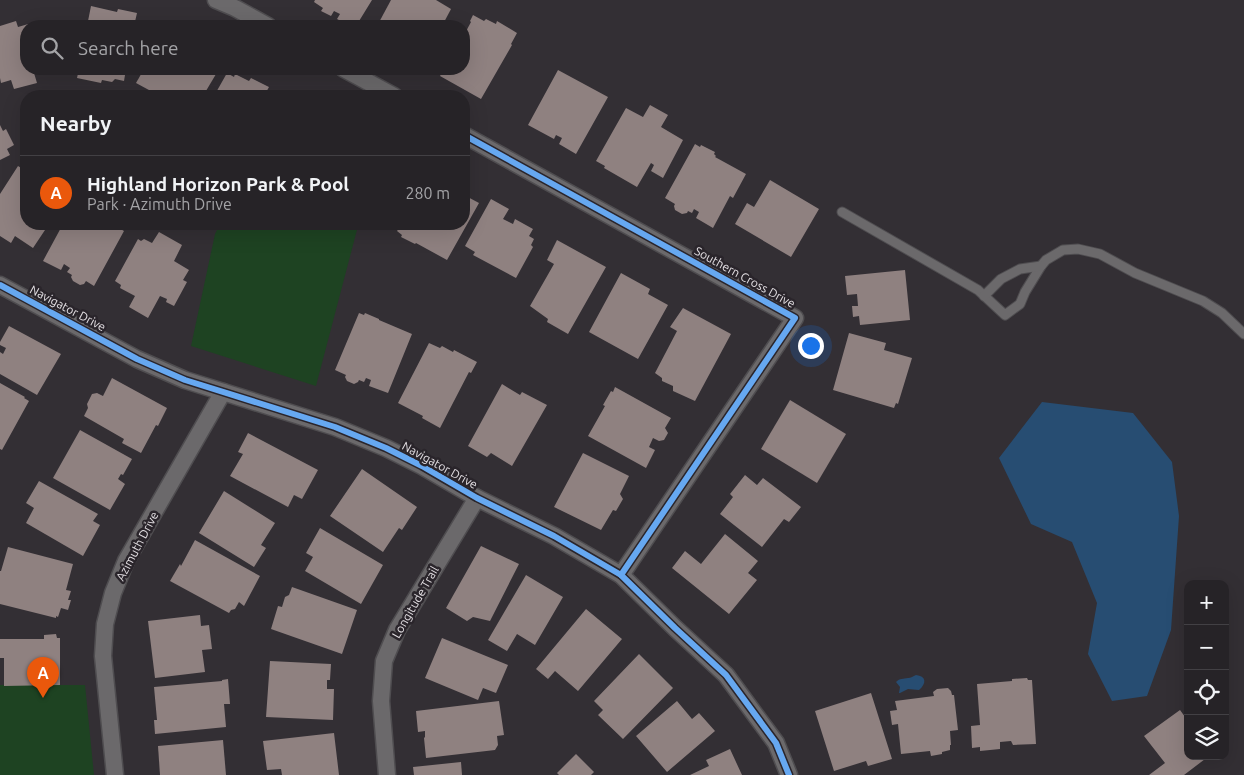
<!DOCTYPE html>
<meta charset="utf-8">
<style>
body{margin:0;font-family:Ubuntu,sans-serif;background:#2e2b2f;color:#f1f3f6}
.controls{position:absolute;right:15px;bottom:15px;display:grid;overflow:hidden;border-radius:10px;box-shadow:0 5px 20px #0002}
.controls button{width:45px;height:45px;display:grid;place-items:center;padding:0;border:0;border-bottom:1px solid #424044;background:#262327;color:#f1f3f6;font:25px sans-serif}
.you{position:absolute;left:810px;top:345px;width:18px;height:18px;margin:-12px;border:4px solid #fff;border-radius:50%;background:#1a73e8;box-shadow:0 0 0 8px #1a73e833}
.badge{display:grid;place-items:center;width:32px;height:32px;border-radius:50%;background:#ea580c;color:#fff;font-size:16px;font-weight:700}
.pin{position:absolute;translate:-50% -41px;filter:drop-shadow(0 1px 2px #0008)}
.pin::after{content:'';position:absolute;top:26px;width:18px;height:15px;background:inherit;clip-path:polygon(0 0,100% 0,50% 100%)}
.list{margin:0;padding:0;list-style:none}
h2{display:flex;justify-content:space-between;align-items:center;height:65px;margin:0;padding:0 20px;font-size:21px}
h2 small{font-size:16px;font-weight:400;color:#a4a4a7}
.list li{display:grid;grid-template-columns:32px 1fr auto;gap:15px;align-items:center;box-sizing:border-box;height:75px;padding:0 20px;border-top:1px solid #424044}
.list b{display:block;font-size:19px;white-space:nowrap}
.list p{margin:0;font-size:16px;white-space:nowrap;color:#a4a4a7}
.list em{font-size:16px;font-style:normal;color:#a4a4a7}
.icon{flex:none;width:28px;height:28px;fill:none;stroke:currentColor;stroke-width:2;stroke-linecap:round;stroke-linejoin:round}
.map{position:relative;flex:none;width:1244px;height:775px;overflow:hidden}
.search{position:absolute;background:#262327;box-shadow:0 5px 20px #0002;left:20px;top:20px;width:450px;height:55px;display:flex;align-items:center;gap:12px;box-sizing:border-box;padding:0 18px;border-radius:20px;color:#a4a4a7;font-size:19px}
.panel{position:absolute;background:#262327;box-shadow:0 5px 20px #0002;left:20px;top:90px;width:450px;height:140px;border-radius:20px}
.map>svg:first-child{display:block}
.green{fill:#1e4322}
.water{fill:#274d72}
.building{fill:#8f8180}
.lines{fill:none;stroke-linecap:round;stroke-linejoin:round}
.service-casing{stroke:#4f4d50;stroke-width:11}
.minor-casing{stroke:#4f4d50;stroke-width:19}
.service{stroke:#6b696b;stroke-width:9}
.minor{stroke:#6b696b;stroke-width:16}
.cycleway-casing{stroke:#2a252b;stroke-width:9}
.cycleway{stroke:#66a8f1;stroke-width:6}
.labels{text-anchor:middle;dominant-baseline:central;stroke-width:5;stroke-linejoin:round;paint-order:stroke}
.street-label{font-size:12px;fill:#e4e0e4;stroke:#2a252b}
</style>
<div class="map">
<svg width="1244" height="775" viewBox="0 0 1244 775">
<rect width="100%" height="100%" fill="#332f34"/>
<!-- green -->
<g class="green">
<polygon points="220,224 354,224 358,226 316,386 191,346 215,234"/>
<polygon points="0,685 85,685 94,775 0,775"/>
</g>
<!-- water -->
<g class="water">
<polygon points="1042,402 1133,413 1172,462 1179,516 1171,630 1147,696 1112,701 1088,654 1097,603 1072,542 1031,524 999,458"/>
<path d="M916,675C926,676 927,683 919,690L908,689L900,693H899L900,687L896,682C900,678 903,679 908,678C911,678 913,676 916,675Z"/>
</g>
<!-- building -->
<g class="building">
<polygon points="315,0 372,0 356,26 350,26 337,19 340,14 334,11 331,16 321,11 323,8 314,2"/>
<polygon points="391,0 436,0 451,9 442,26 377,26"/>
<polygon points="91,6 117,12 118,9 137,13 134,26 87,26"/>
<polygon points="473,15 484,21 486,19 496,24 497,21 517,33 511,44 512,45 481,99 440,76 444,69 464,69 464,35 471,22 470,21"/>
<polygon points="42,20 44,26 26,26 26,69 49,69 34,73 37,83 14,89 11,80 1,83 0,78 0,26 16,21 18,27"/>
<polygon points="79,69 126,69 124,81 115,79 112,82 102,80 101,83 77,78"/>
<polygon points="144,69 219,69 203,96 160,96 136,83"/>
<polygon points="558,70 608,97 576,154 559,144 562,138 556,135 554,139 528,125"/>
<polygon points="227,73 234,77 235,74 249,81 251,78 269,87 264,96 214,96"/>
<polygon points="650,105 668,115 661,127 683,140 663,178 651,171 654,165 651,163 637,187 604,168 605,166 596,161 626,108 643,117"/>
<polygon points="0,125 3,131 6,129 14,145 7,149 10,155 0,160"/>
<polygon points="695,144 700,147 701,145 715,152 714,154 716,156 715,157 746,174 733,198 730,196 713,228 696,218 699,212 694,209 692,213 688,211 687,213 682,214 675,210 674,206 675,204 665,198"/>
<polygon points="18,166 26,171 26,224 49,224 33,248 15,236 11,243 0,236 0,194"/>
<polygon points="770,180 819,209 791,257 735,224 747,203 754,207"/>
<polygon points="464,195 479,203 447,260 416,243 415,244 401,237 402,235 397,231 402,224 464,224"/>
<polygon points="491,199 509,209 503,219 513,224 515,219 533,229 529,236 534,239 531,245 533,247 516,278 473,255 475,252 465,246"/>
<polygon points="63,224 116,224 121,226 119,228 124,231 94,286 86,281 84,284 80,285 73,281 71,277 72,275 67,272 70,268 64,264 61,270 43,261"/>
<polygon points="159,232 182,245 174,261 189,270 183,280 187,282 174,306 166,302 167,299 160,296 148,318 129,307 135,296 120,288 121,285 115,281 138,239 141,241 144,239 152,243"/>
<polygon points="557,240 606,267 568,334 547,322 548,319 530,306 554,264 547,260"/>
<polygon points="905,270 910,320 860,325 859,316 853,317 852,306 858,306 857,294 847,295 845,276"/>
<polygon points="621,273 650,289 648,294 668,305 638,359 589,332"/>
<polygon points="683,308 731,334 695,401 673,391 673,386 662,381 662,378 655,373 677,331 670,327"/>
<polygon points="359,313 364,315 365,313 379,319 379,320 412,334 388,393 369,386 371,380 366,378 364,382 359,380 358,382 354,384 347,381 345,377 346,375 335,370"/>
<polygon points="9,326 61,354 37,395 0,374 0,352 3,354 6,348 0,345 0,342"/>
<polygon points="849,333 886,343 884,350 912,358 898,404 896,403 894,408 833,390"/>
<polygon points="429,343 440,348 442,346 453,352 454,350 477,362 471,373 469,372 440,428 422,418 423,416 398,403"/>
<polygon points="112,378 167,408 158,426 156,425 141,453 122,443 124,439 84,416 88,408 87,404 92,394 97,393 103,396"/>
<polygon points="0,383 25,397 24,398 29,401 2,450 0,449"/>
<polygon points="502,384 520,395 522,392 547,405 512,466 491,453 487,457 468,446"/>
<polygon points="615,387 671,418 665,428 668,433 664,440 659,441 653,438 649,447 655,450 646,468 588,436 605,406 603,405 611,391 613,392"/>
<polygon points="790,400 846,434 817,483 761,449"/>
<polygon points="80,430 132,459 123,475 121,474 118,479 125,484 110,510 53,478"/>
<polygon points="248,433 318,470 302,499 294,495 288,507 230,476 243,454 238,452"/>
<polygon points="583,453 629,476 620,494 623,499 616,511 613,510 601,530 554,507"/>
<polygon points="362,469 417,507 402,530 399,528 383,552 330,516"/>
<polygon points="745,475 757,485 763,478 801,507 789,522 784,519 762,547 720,514 733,497 730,494"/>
<polygon points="39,481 98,514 93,521 100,525 83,556 26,523 34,508 26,503"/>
<polygon points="224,491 275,523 261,545 266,548 254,567 199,533"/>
<polygon points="320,528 383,565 361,604 305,571 313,557 306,553"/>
<polygon points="725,534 758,561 748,573 757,580 729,614 672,568 685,551 701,564"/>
<polygon points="195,540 260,576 244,606 239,602 235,609 231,610 229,613 170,581 180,564 181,566"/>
<polygon points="481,546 519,564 490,621 473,617 467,621 446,608"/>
<polygon points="8,547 73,564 66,590 71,591 68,600 71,600 68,610 61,608 58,617 56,616 56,618 0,604 0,571 1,571"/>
<polygon points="526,575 563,597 535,645 517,634 507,651 488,640"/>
<polygon points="292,587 357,610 342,654 271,629 278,606 282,607 285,597 289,595"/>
<polygon points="586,609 622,639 578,691 555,671 548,679 536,669"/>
<polygon points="200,615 201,626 209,625 212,649 202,650 205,672 155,678 148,621"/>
<polygon points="56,634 57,638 60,638 60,685 4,686 4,658 0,658 0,639 44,639 44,635"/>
<polygon points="442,638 508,665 496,693 483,688 478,700 425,678"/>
<polygon points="639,654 673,688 623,739 598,715 603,710 594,701"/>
<polygon points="270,661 331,664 330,680 327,680 327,689 334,689 333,720 266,717"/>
<polygon points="1027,678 1028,680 1032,680 1036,744 1013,745 1011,741 1000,742 1000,749 980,751 980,747 972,748 971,726 980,725 977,684 1012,681 1012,679"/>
<polygon points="228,679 230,704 224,704 226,727 155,734 154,720 157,720 154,687 222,681 222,680"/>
<polygon points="948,688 951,691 952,695 954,695 958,730 950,731 951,745 950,745 950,750 942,752 942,754 931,756 930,751 901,754 898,724 892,725 890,711 897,710 895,701 934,696 933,692 937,689"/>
<polygon points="871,693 892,759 868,766 866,761 834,771 815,711"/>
<polygon points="499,701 504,735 497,736 498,745 495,750 426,758 424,738 425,737 425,731 418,732 416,711"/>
<polygon points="677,701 692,719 699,713 715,731 667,772 636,736"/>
<polygon points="1180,710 1188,721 1188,756 1209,756 1184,775 1149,775 1165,763 1144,736"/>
<polygon points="334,733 339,775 282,775 281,769 267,770 263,741"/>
<polygon points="223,740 226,775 160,775 158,746"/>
<polygon points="730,749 742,775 690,775 709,766 706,760"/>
<polygon points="576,754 594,772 591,775 559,775 557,773"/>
<polygon points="461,762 462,775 414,775 413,767"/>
</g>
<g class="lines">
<defs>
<g id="service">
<polyline points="842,212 978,290 1005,315 1020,304 1025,292 1041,266 1046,260 1063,250 1078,249 1100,254 1135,273 1203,301 1222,313 1244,334"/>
<polyline points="984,296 1001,279 1020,269 1041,266"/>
</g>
<g id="minor">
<polyline points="216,0 235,8 268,26"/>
<polyline points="344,69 394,96"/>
<polyline points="464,135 795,318 621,575"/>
<polyline points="0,285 137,359 185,380 335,427 386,448 422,466 477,498 554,536 621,575 675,628 726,675 776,743 789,775"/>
<polyline points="115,775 103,656 105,624 113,593 126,561 223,392"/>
<polyline points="387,775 381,701 384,661 397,630 477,498"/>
</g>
</defs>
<!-- service casing -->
<use href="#service" class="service-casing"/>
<!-- minor casing -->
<use href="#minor" class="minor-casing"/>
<!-- service -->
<use href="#service" class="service"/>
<!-- minor -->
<use href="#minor" class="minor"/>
<defs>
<g id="cycleway">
<polyline points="464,135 795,318 621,575"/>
<polyline points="0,285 137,359 185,380 335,427 386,448 422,466 477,498 554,536 621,575 675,628 726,675 776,743 789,775"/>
</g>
</defs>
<!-- cycleway casing -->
<use href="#cycleway" class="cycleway-casing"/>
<!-- cycleway -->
<use href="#cycleway" class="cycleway"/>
</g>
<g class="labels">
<!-- street labels -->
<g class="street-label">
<text transform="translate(745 277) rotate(29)">Southern Cross Drive</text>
<text transform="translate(68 308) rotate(28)">Navigator Drive</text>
<text transform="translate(440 465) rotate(29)">Navigator Drive</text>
<text transform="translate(137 546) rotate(-62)">Azimuth Drive</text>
<text transform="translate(415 602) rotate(-60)">Longitude Trail</text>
</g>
</g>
</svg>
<div class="controls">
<button>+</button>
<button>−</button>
<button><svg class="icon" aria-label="locate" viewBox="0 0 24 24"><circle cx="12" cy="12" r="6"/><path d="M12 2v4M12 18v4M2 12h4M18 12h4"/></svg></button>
<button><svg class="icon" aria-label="layers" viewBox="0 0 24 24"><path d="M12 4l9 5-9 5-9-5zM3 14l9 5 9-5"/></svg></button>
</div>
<div class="you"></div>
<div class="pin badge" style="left:43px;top:698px">A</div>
<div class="search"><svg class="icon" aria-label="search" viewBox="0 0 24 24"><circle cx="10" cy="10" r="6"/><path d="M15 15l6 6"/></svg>Search here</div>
<section class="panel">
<h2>Nearby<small></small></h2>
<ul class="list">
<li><span class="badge">A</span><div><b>Highland Horizon Park &amp; Pool</b><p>Park · Azimuth Drive</p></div><em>280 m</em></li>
</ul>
</section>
</div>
